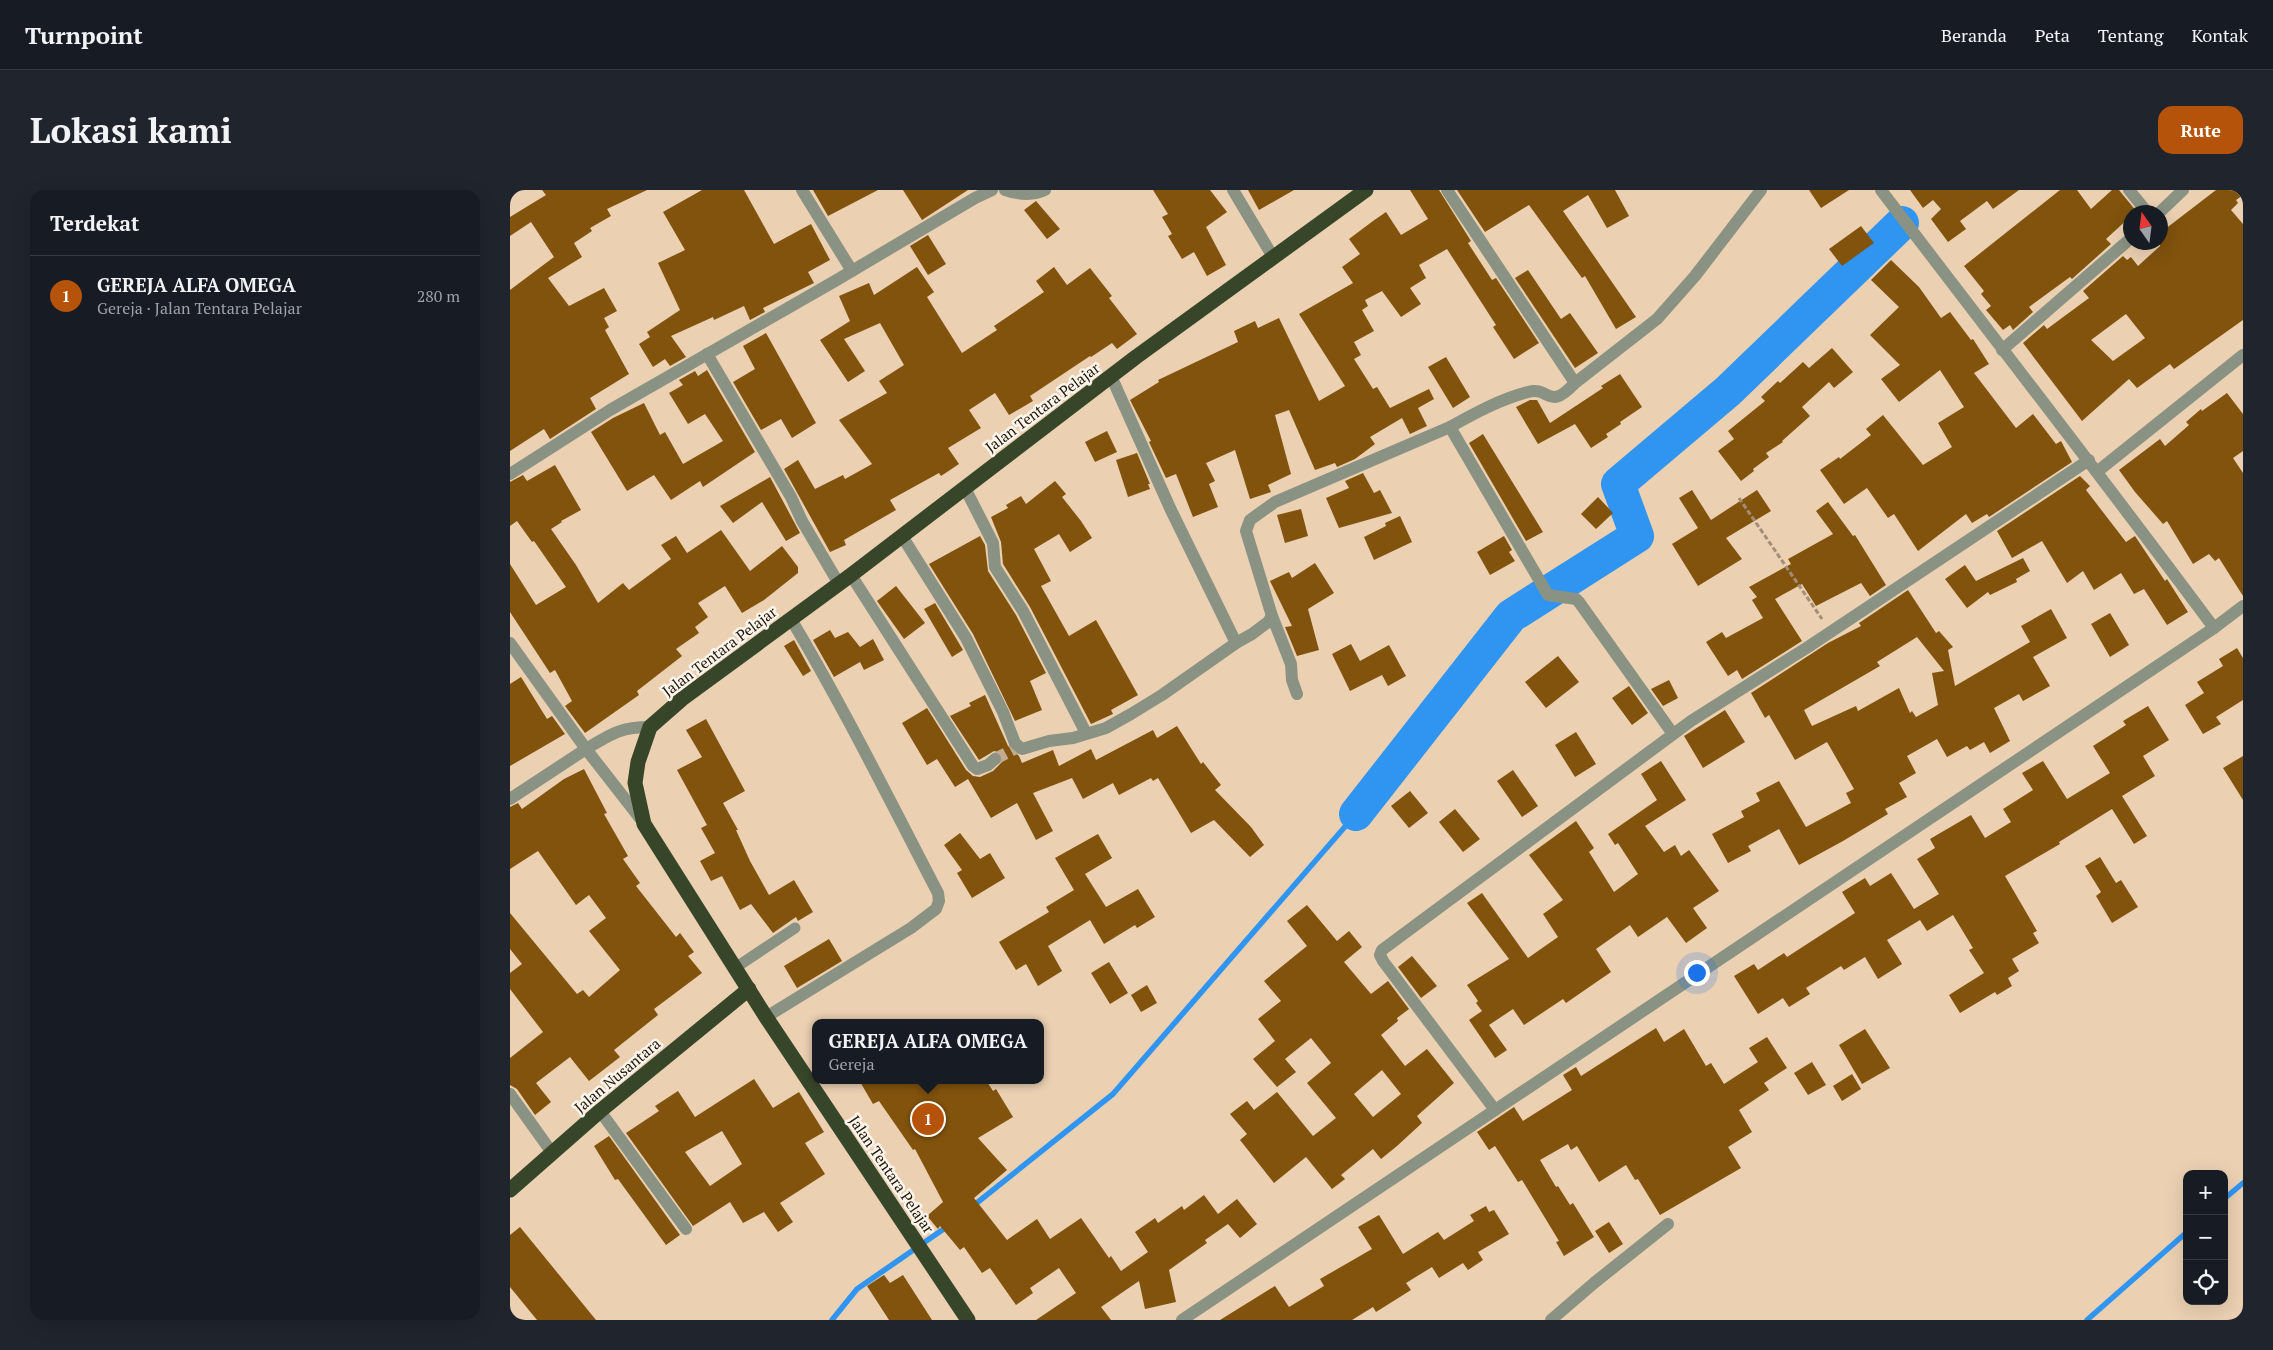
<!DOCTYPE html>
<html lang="id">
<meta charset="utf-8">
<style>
body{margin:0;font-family:"PT Serif",serif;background:#20242c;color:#f1f3f6}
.controls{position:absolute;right:15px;bottom:15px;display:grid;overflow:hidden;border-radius:10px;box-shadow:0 5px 20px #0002}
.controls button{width:45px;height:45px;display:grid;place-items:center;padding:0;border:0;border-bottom:1px solid #363941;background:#171b24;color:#f1f3f6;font:25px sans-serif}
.compass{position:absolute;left:1613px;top:15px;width:45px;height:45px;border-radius:50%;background:#171b24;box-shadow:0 5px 20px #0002;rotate:346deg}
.you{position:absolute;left:1186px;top:782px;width:18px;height:18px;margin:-12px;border:4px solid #fff;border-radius:50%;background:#1a73e8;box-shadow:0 0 0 8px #1a73e833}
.badge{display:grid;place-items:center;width:32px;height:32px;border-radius:50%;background:#b45309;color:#fff;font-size:16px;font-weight:700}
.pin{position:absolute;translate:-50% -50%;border:2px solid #fff;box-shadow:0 1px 5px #0006}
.popup{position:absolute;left:302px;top:829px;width:232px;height:65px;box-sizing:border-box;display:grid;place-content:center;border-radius:10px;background:#171b24;filter:drop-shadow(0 1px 4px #0005);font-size:16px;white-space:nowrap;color:#9ea1a6}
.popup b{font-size:19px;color:#f1f3f6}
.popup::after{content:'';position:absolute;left:50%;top:100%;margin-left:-10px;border:10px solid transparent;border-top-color:#171b24}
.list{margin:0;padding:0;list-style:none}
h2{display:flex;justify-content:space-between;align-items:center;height:65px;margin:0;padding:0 20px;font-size:21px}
h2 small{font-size:16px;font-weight:400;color:#9ea1a6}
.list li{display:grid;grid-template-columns:32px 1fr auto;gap:15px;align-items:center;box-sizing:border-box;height:80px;padding:0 20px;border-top:1px solid #363941}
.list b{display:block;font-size:19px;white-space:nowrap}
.list p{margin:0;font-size:16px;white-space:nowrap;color:#9ea1a6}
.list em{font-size:16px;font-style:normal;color:#9ea1a6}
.icon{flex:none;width:28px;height:28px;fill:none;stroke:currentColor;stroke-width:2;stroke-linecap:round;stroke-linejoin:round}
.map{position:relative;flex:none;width:1733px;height:1130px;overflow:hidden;border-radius:15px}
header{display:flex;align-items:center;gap:30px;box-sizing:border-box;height:70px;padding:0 25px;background:#171b24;border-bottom:1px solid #363941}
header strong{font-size:24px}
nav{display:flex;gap:28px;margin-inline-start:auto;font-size:18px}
.intro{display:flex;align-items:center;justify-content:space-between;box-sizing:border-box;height:120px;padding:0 30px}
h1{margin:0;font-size:35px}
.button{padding:12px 22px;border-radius:15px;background:#b45309;color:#fff;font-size:18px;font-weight:700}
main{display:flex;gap:30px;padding:0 30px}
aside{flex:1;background:#171b24;border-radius:15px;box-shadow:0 5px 20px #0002}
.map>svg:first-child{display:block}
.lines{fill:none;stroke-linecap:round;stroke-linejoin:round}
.stream{stroke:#3095f1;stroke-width:5.5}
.river{stroke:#3095f1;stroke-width:34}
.building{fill:#81530d;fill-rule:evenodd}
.street-tunnel{stroke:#c2ab91;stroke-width:12;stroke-dasharray:12 6;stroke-linecap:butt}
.path{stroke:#a38e77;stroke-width:3;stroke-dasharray:5 2.5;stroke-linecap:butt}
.lane{stroke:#8a9283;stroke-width:11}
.street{stroke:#8a9283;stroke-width:12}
.highway{stroke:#374629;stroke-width:15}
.labels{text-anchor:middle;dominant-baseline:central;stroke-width:5;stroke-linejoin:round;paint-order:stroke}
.street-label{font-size:15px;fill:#20160b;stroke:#fdf5eb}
</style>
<header>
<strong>Turnpoint</strong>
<nav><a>Beranda</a><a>Peta</a><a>Tentang</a><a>Kontak</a></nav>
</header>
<div class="intro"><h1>Lokasi kami</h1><a class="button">Rute</a></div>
<main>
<aside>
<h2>Terdekat<small></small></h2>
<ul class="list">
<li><span class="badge">1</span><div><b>GEREJA ALFA OMEGA</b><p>Gereja · Jalan Tentara Pelajar</p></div><em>280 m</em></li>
</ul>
</aside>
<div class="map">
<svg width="1733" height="1130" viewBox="0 0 1733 1130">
<rect width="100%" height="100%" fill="#ebd0b2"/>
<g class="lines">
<!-- stream -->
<g class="stream">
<polyline points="1714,1009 1733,993"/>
<polyline points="463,1016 603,904 846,624"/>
<polyline points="322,1130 347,1099 438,1036"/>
<polyline points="1577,1130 1677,1042"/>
</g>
<!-- river -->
<polyline class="river" points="846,624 1001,426 1127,346 1108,294 1218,201 1392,33"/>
</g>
<!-- building -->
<g class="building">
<polygon points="32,0 137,0 97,19 101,26 80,38 82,41 64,53 72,67 38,88 59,116 94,98 107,121 94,128 99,137 95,140 119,184 80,208 86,219 40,249 34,239 0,261 0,100 44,67 21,32 0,46 0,27 36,5"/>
<polygon points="192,0 234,0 264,54 301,34 320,70 298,82 304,93 253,118 255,122 240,130 234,116 204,130 203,127 161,146 176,167 160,176 155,169 143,177 129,154 140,147 137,142 170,120 148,73 175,60 153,22"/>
<polygon points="303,0 368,0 318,26"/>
<polygon points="393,0 458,0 412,30"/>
<polygon points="643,0 700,0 717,22 696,37 716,75 697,86 684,62 672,69 658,46 662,44 652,27 658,24"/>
<polygon points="738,0 784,0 749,20"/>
<polygon points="900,0 929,0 961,51 958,53 982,90 986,88 1029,153 1004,169 983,137 986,135 937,59 909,75 916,88 900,98 911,114 891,127 872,101 855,110 858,116 852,120 864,141 844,152 851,165 844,169 863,199 867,197 880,218 919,199 924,209 908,218 917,236 900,244 892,228 860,247 865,254 845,269 827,277 825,273 805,280 779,220 765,225 781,284 758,295 761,302 740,309 725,260 696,273 705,291 699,294 708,317 683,327 666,284 656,288 639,252 641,251 620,210 649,192 648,190 728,152 724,141 745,131 748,138 769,128 809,211 835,196 789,124 843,93 832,77 850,64 839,49 863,31 876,22 891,45 918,29"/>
<polygon points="947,0 1105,0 1119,26 1097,38 1078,5 1053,21 1126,127 1106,139 1075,86 1072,88 1019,15 975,42"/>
<polygon points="1299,0 1339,0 1311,18"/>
<polygon points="1400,0 1509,0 1483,19 1477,11 1450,31 1456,39 1438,52 1421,29 1431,19 1423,10 1413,18"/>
<polygon points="1550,0 1567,0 1581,19 1602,0 1609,0 1627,22 1620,22 1620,27 1596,49 1601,54 1562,89 1560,87 1519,117 1523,122 1503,140 1500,135 1493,140 1476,120 1481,116 1471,104 1474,101 1454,76"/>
<path d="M1706,0H1733V5L1726,10L1728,13L1721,20L1733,34V130L1664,179L1660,174L1627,198L1619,189L1572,231L1513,153L1534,135L1537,139L1579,108L1573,101L1613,66L1617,70L1621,67L1628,76L1650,56V43ZM1616,124L1635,148L1603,171L1581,150Z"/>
<polygon points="526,11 550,39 537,49 514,20"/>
<polygon points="1351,36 1364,53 1332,76 1319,59"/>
<polygon points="418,45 436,74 418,85 400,56"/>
<polygon points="1381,70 1409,97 1431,128 1440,122 1461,150 1463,149 1479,174 1464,183 1506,238 1523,224 1546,254 1551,251 1562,272 1479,327 1477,324 1462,333 1456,324 1408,361 1384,324 1378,328 1357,298 1334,314 1310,280 1329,267 1330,269 1361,245 1356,239 1373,225 1413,275 1442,257 1428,233 1454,217 1430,180 1389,212 1371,189 1390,175 1360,145 1389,117 1361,90"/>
<polygon points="407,77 424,102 417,107 452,163 487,140 484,136 534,102 526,91 544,77 557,95 580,78 602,106 599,108 627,144 607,159 602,153 581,167 580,166 520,206 523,211 499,225 485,203 459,220 471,238 438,258 449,274 431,286 429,283 380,310 386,320 334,350 336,355 320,362 274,279 288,270 305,299 333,285 335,289 362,274 329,230 377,203 369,191 394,175 370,133 334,149 355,181 338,192 310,150 340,131 329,106 359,93 364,105"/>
<polygon points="1018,80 1051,129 1060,123 1088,163 1065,178 1005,88"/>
<polygon points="256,143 306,233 282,248 271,229 251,240 223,192 245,179 233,156"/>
<polygon points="1322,158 1343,182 1324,198 1319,192 1292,217 1300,226 1272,251 1273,252 1256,263 1259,267 1243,279 1244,281 1231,291 1208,261 1224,249 1218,241 1255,211 1251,207 1268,191 1270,193 1293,172 1299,178"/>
<polygon points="936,167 960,207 943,218 918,177"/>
<polygon points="197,180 245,262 193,297 190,291 161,310 144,285 117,301 81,242 103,228 134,213 150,245 155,242 173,274 213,251 195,224 178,234 159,203 173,195 169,190 185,181 188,186"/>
<polygon points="1110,184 1132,217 1110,232 1111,234 1096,244 1098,247 1081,258 1065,234 1028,254 1006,217 1020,210 1027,210 1040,233 1093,198 1091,196"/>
<polygon points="1717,203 1733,224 1733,261 1723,268 1733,283 1733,406 1709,368 1705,371 1699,364 1683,374 1657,331 1653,334 1625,302 1609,280 1650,249 1655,256 1679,235 1676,232 1691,219 1692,221"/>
<polygon points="597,241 607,262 585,272 575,252"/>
<polygon points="973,244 1033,342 1016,351 959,253"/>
<polygon points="627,263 640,294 638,294 640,299 618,307 606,270"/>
<polygon points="45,275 71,320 51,331 52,332 41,339 66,375 88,413 113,393 119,400 161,369 151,355 166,346 177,363 211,340 240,381 272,356 288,377 288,383 254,410 232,423 215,396 188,413 198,427 185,437 189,443 166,459 172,466 127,501 129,505 75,543 55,516 62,511 45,480 40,483 0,422 0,374 26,415 56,397 24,351 22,352 7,331 0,336 0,292 13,285 17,291"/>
<polygon points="853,283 864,303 870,300 882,323 829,338 816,308 839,298 835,291"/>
<polygon points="1570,286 1580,296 1576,300 1616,352 1625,346 1655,391 1657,389 1678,422 1657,435 1634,399 1624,404 1611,383 1584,400 1573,381 1557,393 1532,351 1502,368 1487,341"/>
<polygon points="260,287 290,343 276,351 252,312 223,333 210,316"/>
<polygon points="545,291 556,304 552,307 571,331 582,348 560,362 549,344 524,359 541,391 531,396 559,446 586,430 628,505 601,520 603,524 581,534 520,417 493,374 491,352 481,327 498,318 496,315 511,306 516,314"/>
<polygon points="1182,300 1201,330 1247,300 1261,321 1216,348 1232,369 1188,396 1162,354 1188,338 1169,308"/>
<polygon points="1088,307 1103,323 1086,339 1071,324"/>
<polygon points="1318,312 1343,346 1345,345 1376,395 1360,406 1351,393 1306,416 1292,394 1265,409 1292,451 1232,489 1227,480 1218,486 1196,452 1212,442 1216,448 1253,428 1242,410 1247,407 1239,397 1281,374 1278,369 1323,344 1306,321"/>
<polygon points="791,319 798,346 775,353 767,325"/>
<polygon points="890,326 902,352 864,370 854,347 876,336 875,333"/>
<polygon points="470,346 475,355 478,381 506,425 536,483 520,491 532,520 505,531 463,444 419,374"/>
<polygon points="994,346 1002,360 999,362 1005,371 980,385 967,362"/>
<polygon points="1513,368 1520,381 1506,389 1507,392 1480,405 1478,402 1457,418 1435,389 1455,375 1466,391"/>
<polygon points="805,373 824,403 798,419 809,460 787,466 775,437 782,436 760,391 779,382 782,388"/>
<polygon points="386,396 415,433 394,449 367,411"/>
<path d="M1398,400L1426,443L1429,441L1443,457L1438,460L1445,496L1520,452L1511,436L1541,419L1557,448L1523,467L1540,496L1513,511L1509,504L1484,518L1500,551L1480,563L1474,552L1460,560L1457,556L1437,567L1427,549L1397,566L1406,583L1389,593L1397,607L1375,619L1378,624L1333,651L1289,675L1269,639L1238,656L1241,661L1218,673L1202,644L1234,627L1231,621L1250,611L1246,603L1269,591L1296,637L1341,613L1336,603L1344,599L1317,552L1285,570L1259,525L1255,528L1241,503L1318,453L1351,436L1349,433ZM1407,447L1434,481L1422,483L1428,515L1406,527L1402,521L1400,523L1389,498L1348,521L1346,516L1302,536L1294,520L1370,476L1367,472Z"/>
<polygon points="425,413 453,460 442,467 414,419"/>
<polygon points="1600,423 1619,455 1600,467 1581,434"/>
<polygon points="320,440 325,448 338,442 350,457 363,449 374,470 354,480 350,472 324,487 303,450"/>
<polygon points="284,450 301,481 293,486 274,456"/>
<polygon points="841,454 850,471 879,455 896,486 878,496 872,485 840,501 822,464"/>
<polygon points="1727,458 1733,468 1733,510 1706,527 1711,534 1693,544 1675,515 1694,503 1687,492 1713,476 1709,469"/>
<polygon points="1048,466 1069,492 1036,518 1015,492"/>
<polygon points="11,487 37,529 42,526 55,544 0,576 0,494"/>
<polygon points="1159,490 1168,508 1153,516 1141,499"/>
<polygon points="1119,496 1138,523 1122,535 1102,508"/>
<polygon points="475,505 498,556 509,566 512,573 543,560 549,576 581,559 586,570 643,540 647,548 667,536 691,574 693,572 711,595 705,600 741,637 754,655 740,667 704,630 681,643 648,588 643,591 641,588 609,605 603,593 573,609 562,588 523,603 543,641 526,650 507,613 481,628 458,589 445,597 427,569 417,575 392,533 417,518 456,580 463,586 470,587 483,581 492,572 493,567 488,562 484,561 469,570 440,526 461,516 459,513"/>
<polygon points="1638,516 1659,550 1633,566 1645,586 1612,606 1637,646 1624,654 1602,619 1549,652 1550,654 1495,686 1527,741 1523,743 1529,753 1502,769 1509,781 1498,788 1502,796 1487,805 1485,802 1450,823 1439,805 1474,783 1459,760 1463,758 1443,725 1417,741 1410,730 1377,750 1392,774 1368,789 1355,767 1334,780 1331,776 1296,798 1300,804 1279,817 1273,808 1248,824 1224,786 1244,774 1248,780 1274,763 1277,767 1345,723 1332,702 1355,688 1360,696 1381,683 1404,719 1429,704 1407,669 1425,658 1420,649 1461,625 1475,648 1501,632 1493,619 1523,600 1512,583 1533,571 1557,609 1600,583 1583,556 1616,535 1613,531"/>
<polygon points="1215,520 1235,552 1193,578 1174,546"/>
<polygon points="196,529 235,601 213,613 228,640 226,640 240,671 259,705 284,690 303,722 288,731 286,727 263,743 241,714 230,720 212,686 201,691 190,671 205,663 191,638 197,635 167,580 192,567 176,540"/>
<polygon points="1066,542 1086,574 1065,587 1045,555"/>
<polygon points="1733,566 1733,610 1713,578"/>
<polygon points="1151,571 1176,610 1135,636 1154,662 1165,655 1171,666 1179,660 1209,701 1183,718 1197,738 1176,753 1157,727 1128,747 1120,735 1086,759 1101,782 1056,813 1053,809 1014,835 1003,819 979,835 997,860 985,868 959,830 972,821 966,813 968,811 957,795 999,769 957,713 972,703 1018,768 1048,747 1033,724 1053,710 1019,665 1066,631 1084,658 1079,662 1104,702 1128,684 1108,653 1105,655 1098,644 1147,610 1131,584"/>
<polygon points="74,579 97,623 94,624 118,666 113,669 130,693 126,696 166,747 170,743 184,762 178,766 192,783 144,819 148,825 104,860 110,867 79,891 60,867 26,893 41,912 25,925 7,899 0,895 0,868 33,842 0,799 0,783 12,774 0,759 0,723 67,804 73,800 79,807 110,780 79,741 96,728 79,705 66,715 28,661 0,679 0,617 8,613 12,619 54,589"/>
<polygon points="1003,580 1028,616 1012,627 987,591"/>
<polygon points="900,601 918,623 899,638 881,616"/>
<polygon points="945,619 970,649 953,662 929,632"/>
<polygon points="450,643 470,669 480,663 495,688 462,708 447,683 452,680 434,655"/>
<polygon points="588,644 602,668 575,684 596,717 628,699 645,727 627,738 625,735 594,754 580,730 538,756 552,781 528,796 516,774 506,780 489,752 539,722 536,717 564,700 545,668"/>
<polygon points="1590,667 1606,693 1611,690 1628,717 1602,733 1586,706 1591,702 1575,676"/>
<path d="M797,715L827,751L839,741L852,757L834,772L861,804L878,791L899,819L887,828L888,831L871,845L895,876L917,859L944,893L907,926L912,933L887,956L871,969L863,959L831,985L835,989L822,999L796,967L764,993L730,950L737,944L720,924L737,911L744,920L767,902L803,946L826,928L797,893L821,873L801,848L775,869L786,882L767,897L743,869L765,851L748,829L771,811L754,791L797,756L777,731ZM872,880L891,904L863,927L844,904Z"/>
<polygon points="319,749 332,771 287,798 274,776"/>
<polygon points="902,766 927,796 911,808 888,777"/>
<polygon points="599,772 618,803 600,814 581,783"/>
<polygon points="637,795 647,813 631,822 621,805"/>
<polygon points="1146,838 1154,852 1174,839 1196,876 1201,873 1214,894 1248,872 1239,858 1257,847 1277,878 1254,893 1259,900 1229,920 1242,942 1218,957 1231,978 1150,1025 1128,989 1125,990 1116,975 1089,992 1067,956 1061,960 1058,954 1030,970 1046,997 1048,996 1060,1015 1063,1013 1084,1047 1054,1066 1046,1052 1049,1051 1012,990 1008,992 985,956 979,960 967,942 1004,917 1013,931 1062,900 1053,885 1066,877 1071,886"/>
<polygon points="1355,839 1380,878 1352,894 1329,855"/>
<polygon points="1302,872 1316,895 1298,905 1284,883"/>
<polygon points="1342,884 1351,899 1332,911 1323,896"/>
<path d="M244,889L263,918L289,902L314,942L295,953L315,984L270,1013L283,1032L268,1042L254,1022L233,1033L220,1012L183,1036L116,943L149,921L145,916L168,901L185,927ZM212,941L232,974L200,996L175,962Z"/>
<polygon points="349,890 476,890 483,901 486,899 503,927 468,948 497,980 464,1008 497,1050 527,1029 540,1049 571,1028 599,1068 601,1066 611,1081 638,1062 625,1042 645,1028 648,1033 672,1016 674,1020 694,1005 708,1024 727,1009 747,1034 730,1048 718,1034 695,1050 697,1053 659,1080 666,1112 635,1119 629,1091 591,1117 601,1130 526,1130 566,1103 549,1078 520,1098 523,1103 506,1115 480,1078 472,1083 454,1057 450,1060 430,1036 428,1039 417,1026 433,1012 405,959 403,960 369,911 363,914"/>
<polygon points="99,946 170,1045 156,1055 108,989 105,990 84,956"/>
<polygon points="976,1016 979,1022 984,1020 999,1044 968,1062 973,1070 958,1080 953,1073 929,1088 922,1077 896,1093 901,1100 866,1122 863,1117 842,1130 710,1130 765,1096 779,1117 814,1096 810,1089 862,1059 848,1037 869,1025 893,1064 928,1042 934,1050 964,1031 960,1025"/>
<polygon points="1099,1032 1113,1054 1099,1063 1085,1041"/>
<polygon points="10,1037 86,1130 27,1130 0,1097 0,1045"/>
<polygon points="374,1085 380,1093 393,1085 422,1130 379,1130 357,1096"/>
</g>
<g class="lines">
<!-- street-tunnel -->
<polyline class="street-tunnel" points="485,569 508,557"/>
<!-- path -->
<polyline class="path" points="1229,308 1312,429"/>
<!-- lane -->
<polyline class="lane" points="225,778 285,738"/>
<!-- street -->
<g class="street">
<polyline points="292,0 342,81"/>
<path d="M495,0C507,4 523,6 535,0"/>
<polyline points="723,0 763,67"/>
<polyline points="937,0 1065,193"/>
<path d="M1371,0C1482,146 1595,291 1704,438"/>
<polyline points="1619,0 1637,22"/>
<polyline points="1650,22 1673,0"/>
<polyline points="1492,160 1620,49"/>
<polyline points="197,164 281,307 292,331 329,394"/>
<polyline points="601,186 660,318 726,453"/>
<polyline points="940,237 1038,405 1066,409 1069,412 1163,544"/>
<polyline points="1588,281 1733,165"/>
<polyline points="0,284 100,220 325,91 465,8 482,0"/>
<polyline points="455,298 483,353 485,377 513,421 576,543"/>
<polyline points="392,346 456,448 493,522 505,553 512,559 539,551 563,548 596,538 621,524 652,505 726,453 742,444 758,432 762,426"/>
<polyline points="341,385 463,576 467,579 478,575 485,569"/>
<path d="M0,453L76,559C101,544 110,537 140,537"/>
<path d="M787,504L782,490L781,474L762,426L736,341L740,330L765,312L940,237C965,223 991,209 1018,202C1040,196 1038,222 1065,193L1147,129L1185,86L1251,0"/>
<polyline points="0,609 76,559 133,632"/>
<path d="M256,827L401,738L426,719L429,711L428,703C380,611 334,518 281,429"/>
<polyline points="0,904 43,964"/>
<polyline points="985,920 873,771 870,765 872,760 1181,531 1298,457 1579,270"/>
<polyline points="90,921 176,1039"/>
<polyline points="672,1130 1704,438 1733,416"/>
<polyline points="1041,1130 1084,1093 1158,1034"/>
</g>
<!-- highway -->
<g class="highway">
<polyline points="0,1000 90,921 239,799"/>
<polyline points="458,1130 256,827 134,634 125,593 128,572 140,537 172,509 341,385 626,167 856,0"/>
</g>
</g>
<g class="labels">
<!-- street labels -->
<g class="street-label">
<text transform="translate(532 217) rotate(-37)">Jalan Tentara Pelajar</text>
<text transform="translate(209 461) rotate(-37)">Jalan Tentara Pelajar</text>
<text transform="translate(107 885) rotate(-40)">Jalan Nusantara</text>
<text transform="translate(382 984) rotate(56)">Jalan Tentara Pelajar</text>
</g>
</g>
</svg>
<div class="controls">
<button>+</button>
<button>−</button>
<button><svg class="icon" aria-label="locate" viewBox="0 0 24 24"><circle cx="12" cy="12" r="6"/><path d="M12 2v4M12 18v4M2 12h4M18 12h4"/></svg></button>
</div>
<svg class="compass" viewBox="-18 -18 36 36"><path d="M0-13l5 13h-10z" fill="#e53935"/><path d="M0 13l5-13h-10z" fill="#9ea1a6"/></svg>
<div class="you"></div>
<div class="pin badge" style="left:418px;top:929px">1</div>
<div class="popup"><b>GEREJA ALFA OMEGA</b>Gereja</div>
</div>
</main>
